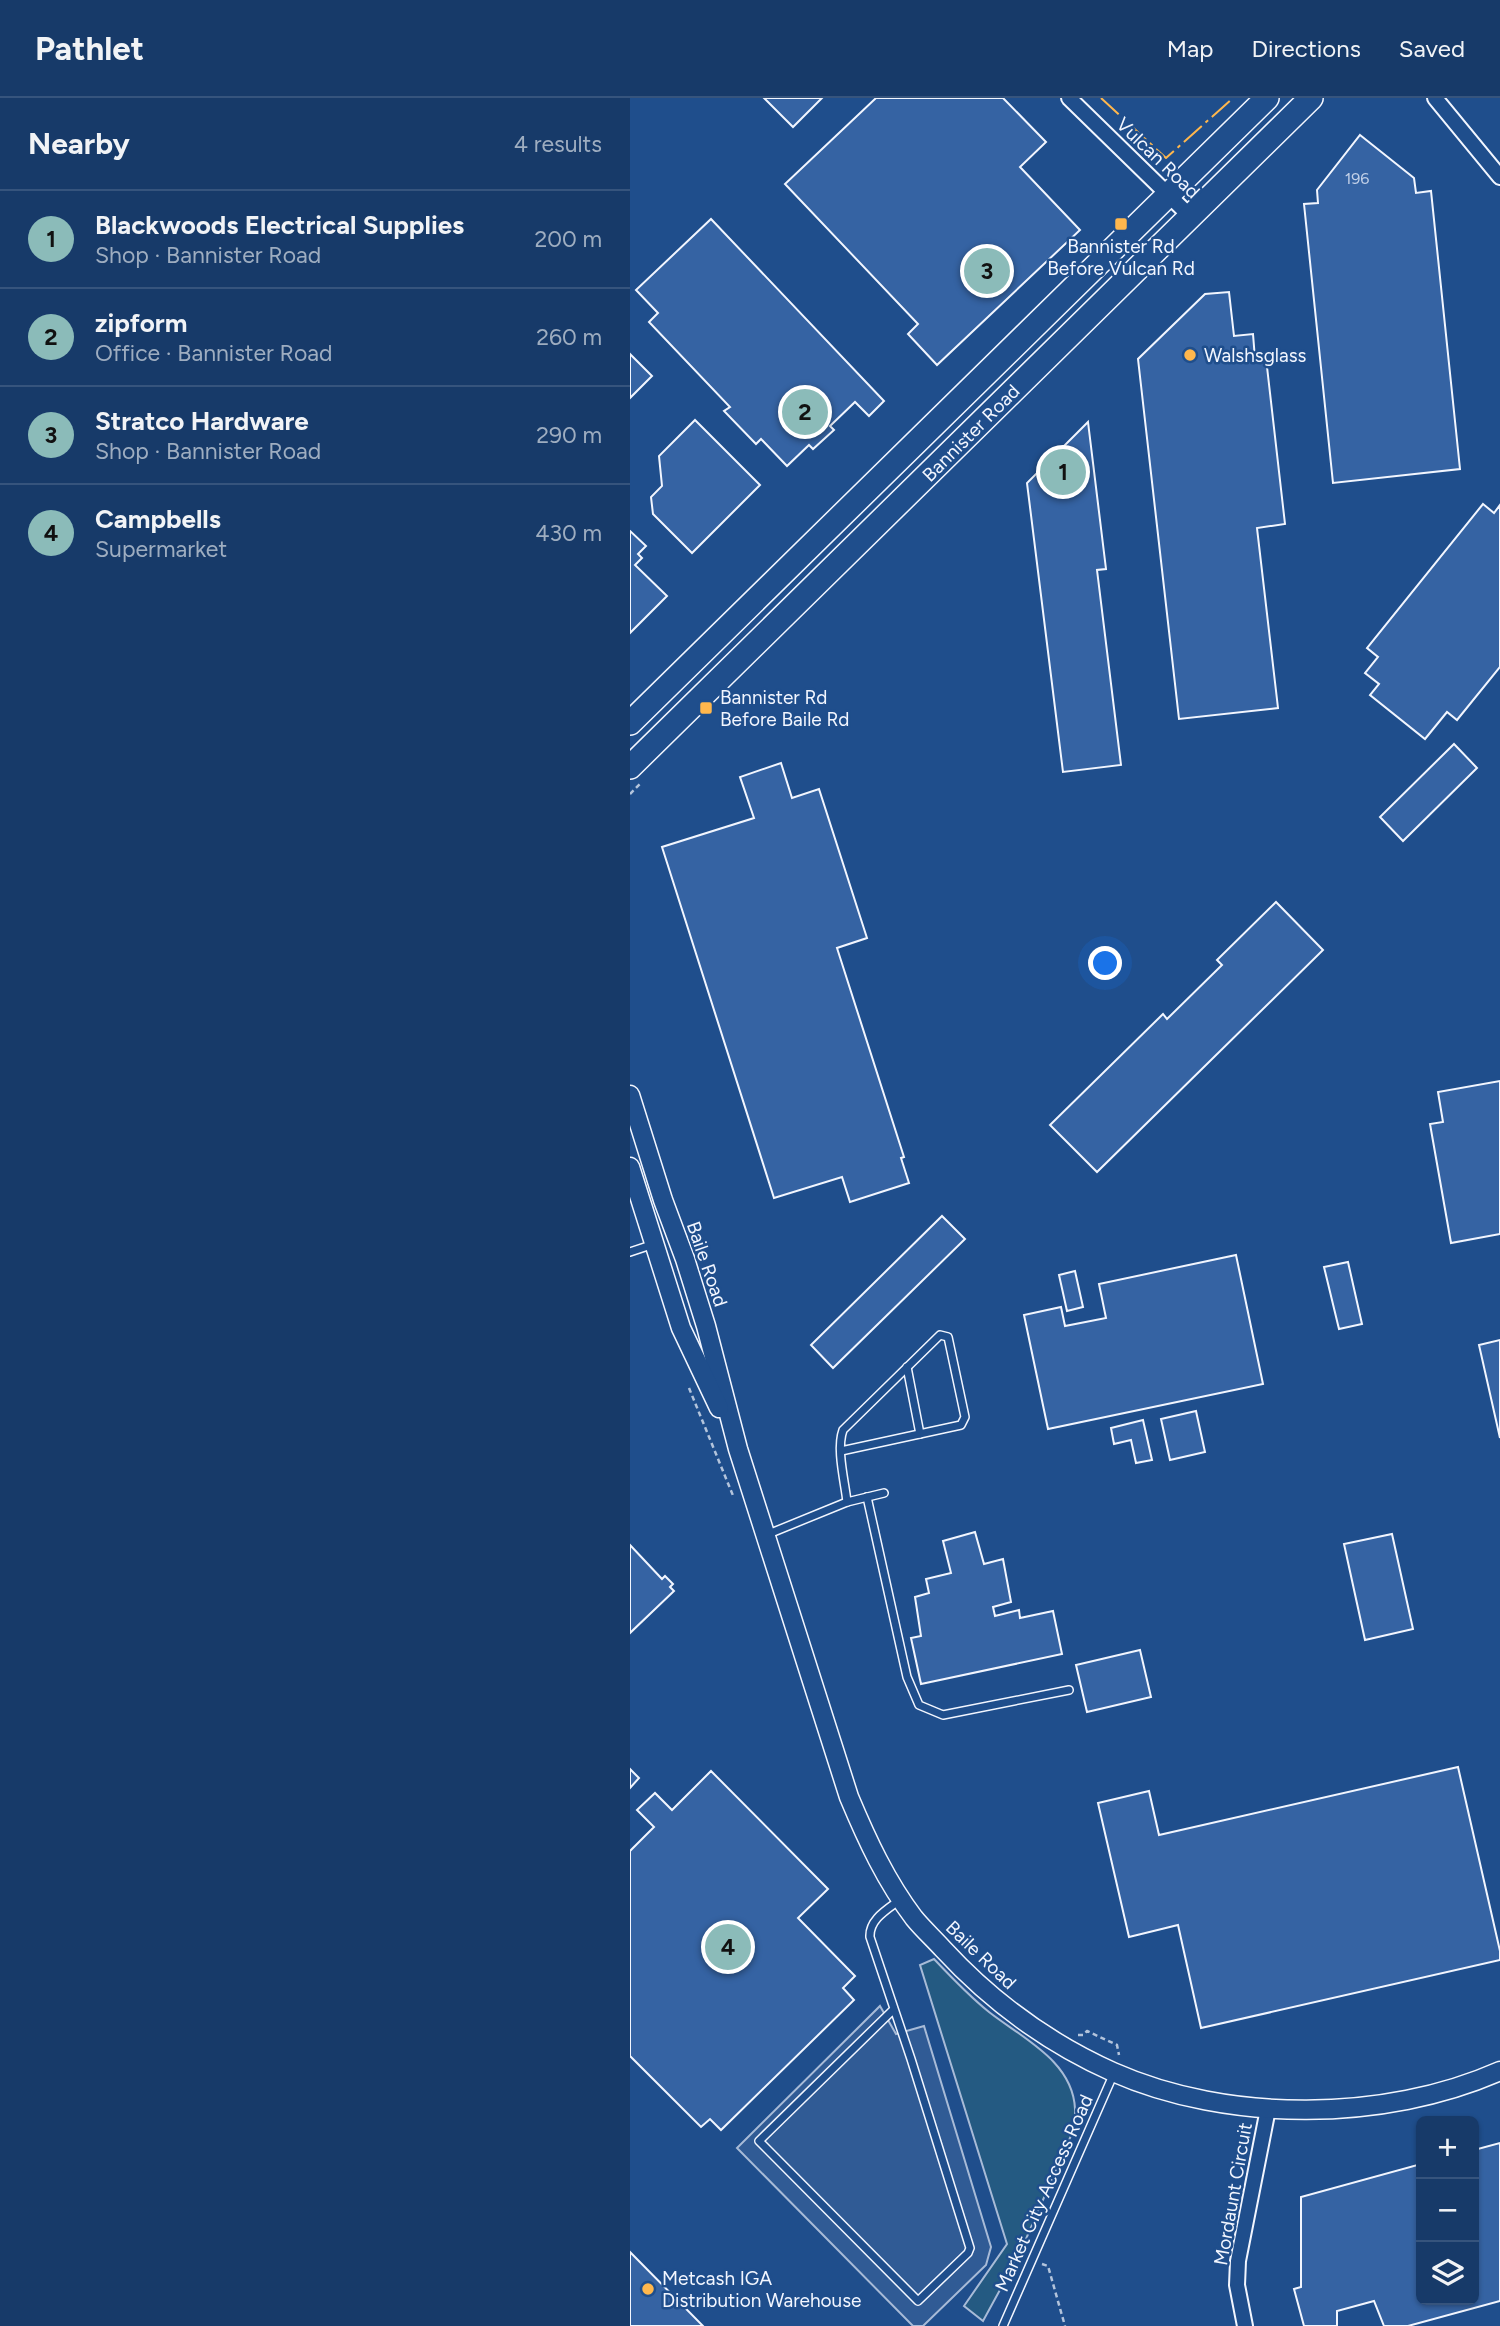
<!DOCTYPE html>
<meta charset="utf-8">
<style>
body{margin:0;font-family:Figtree,sans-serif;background:#20416f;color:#f1f3f6}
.controls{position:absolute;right:21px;bottom:21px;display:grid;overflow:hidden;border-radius:10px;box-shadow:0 2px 5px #0004}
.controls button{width:63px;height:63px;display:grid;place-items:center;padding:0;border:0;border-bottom:2px solid #36547d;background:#173a69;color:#f1f3f6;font:35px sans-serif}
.you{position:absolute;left:476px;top:866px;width:24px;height:24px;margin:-18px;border:5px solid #fff;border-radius:50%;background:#1a73e8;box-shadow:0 0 0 10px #1a73e833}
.badge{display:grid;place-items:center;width:46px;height:46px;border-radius:50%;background:#8bbbb9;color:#111;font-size:23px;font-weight:700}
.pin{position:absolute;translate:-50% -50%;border:4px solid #fff;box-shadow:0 2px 7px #0006}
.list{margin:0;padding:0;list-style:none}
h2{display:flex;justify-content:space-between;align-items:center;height:91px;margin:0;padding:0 28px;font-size:30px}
h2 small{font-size:23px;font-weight:400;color:#9eadc0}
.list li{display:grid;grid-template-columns:46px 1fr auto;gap:21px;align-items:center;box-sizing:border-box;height:98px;padding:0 28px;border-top:2px solid #36547d}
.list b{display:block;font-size:26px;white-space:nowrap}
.list p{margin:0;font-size:23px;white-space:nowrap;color:#9eadc0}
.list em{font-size:23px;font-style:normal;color:#9eadc0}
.icon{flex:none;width:38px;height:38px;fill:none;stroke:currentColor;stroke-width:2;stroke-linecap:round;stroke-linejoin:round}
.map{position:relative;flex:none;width:870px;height:2228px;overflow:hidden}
header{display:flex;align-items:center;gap:42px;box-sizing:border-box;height:98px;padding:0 35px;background:#173a69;border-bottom:2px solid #36547d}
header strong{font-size:33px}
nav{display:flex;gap:38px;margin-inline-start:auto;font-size:24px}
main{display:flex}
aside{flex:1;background:#173a69}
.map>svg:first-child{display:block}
.green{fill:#245a82;stroke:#a8bbd7;stroke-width:2}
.parking{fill:#305b95;stroke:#a8bbd7;stroke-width:2}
.building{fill:#3563a3;stroke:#f2f6ff;stroke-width:2}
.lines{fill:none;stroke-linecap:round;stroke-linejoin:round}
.service-casing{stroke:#f2f6ff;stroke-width:10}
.minor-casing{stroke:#f2f6ff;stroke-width:18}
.tertiary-casing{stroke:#f2f6ff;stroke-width:21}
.primary-casing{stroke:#f2f6ff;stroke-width:26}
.path{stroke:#b3c4dc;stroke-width:2.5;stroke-dasharray:5 3.5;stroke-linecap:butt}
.service{stroke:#1f4e8c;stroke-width:7}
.minor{stroke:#1f4e8c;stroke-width:14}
.tertiary{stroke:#1f4e8c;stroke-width:18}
.primary{stroke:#1f4e8c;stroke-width:23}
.power{stroke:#ffb74d;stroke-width:2;stroke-dasharray:24 5 3.5 5;stroke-linecap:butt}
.poi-dot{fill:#ffb74d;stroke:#1f4e8c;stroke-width:2.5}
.labels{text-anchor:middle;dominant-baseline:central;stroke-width:5;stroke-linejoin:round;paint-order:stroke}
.number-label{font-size:16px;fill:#c3d1e8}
.street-label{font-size:19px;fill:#f2f6ff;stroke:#1f4e8c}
.poi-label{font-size:19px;fill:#f2f6ff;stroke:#1f4e8c;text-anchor:start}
</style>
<header>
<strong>Pathlet</strong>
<nav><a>Map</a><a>Directions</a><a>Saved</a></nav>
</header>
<main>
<aside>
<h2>Nearby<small>4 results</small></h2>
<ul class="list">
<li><span class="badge">1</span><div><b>Blackwoods Electrical Supplies</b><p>Shop · Bannister Road</p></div><em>200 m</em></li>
<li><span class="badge">2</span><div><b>zipform</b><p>Office · Bannister Road</p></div><em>260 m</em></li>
<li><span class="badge">3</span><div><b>Stratco Hardware</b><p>Shop · Bannister Road</p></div><em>290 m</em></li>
<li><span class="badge">4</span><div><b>Campbells</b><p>Supermarket</p></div><em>430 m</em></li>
</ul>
</aside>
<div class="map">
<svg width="870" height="2228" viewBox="0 0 870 2228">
<rect width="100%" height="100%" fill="#1f4e8c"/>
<!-- green -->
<path class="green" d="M304,1861C321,1879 339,1898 359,1914C392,1940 443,1963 445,2011C446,2018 443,2026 443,2033L389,2157L353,2223L334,2208L377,2146L290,1867Z"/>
<!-- parking -->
<polygon class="parking" points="250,1908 266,1936 294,1928 361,2149 356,2167 293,2228 283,2228 107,2050"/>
<!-- building -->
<g class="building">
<polygon points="134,0 192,0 163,29"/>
<polygon points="246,0 373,0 416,44 390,69 450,132 307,267 278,236 288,226 155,86"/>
<polygon points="730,37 784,80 786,95 801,93 830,371 703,385 674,106 688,105 687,92"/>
<polygon points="81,121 254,303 239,318 225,304 200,328 204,332 183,351 179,347 157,368 131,341 126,346 94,313 100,309 19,224 28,215 6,192"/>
<polygon points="599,194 604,238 623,236 625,261 636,260 655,426 627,430 648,610 549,621 508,261 575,196"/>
<polygon points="0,256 22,278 0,300"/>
<polygon points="65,322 130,387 62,455 23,416 21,399 32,388 29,358"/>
<polygon points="458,324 476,471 467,472 491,667 433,674 397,385"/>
<polygon points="853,406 864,415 870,407 870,569 827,622 817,614 795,641 740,597 749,586 735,575 748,559 737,550"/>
<polygon points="0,433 16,448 8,456 12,460 5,467 37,498 0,535"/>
<polygon points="824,646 847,670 773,743 750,719"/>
<polygon points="151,665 162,700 189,691 237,840 207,850 274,1059 271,1060 279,1085 220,1104 212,1079 144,1100 32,749 124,720 110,679"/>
<polygon points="646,804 693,852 467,1074 420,1027 533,916 537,921 592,867 587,862"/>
<polygon points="870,983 870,1136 821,1145 800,1026 813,1024 808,994"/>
<polygon points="312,1118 335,1141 203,1270 181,1247"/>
<polygon points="606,1157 633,1286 418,1331 394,1217 431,1209 435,1228 476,1220 469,1186"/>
<polygon points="718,1164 732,1226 709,1231 694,1169"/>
<polygon points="445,1173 453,1209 437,1213 429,1177"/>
<polygon points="870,1242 870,1340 849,1247"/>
<polygon points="566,1313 575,1354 540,1362 531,1321"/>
<polygon points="513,1322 522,1362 506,1365 501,1342 484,1346 481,1330"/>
<polygon points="345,1434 354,1466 373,1461 381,1504 363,1509 365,1518 389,1512 390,1520 423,1513 432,1556 291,1586 281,1540 291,1538 285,1499 299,1495 296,1481 321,1475 313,1443"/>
<polygon points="762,1436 783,1531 735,1542 714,1446"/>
<polygon points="0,1447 32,1481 35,1478 43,1486 40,1489 44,1493 0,1535"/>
<polygon points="510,1552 521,1599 457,1614 446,1567"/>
<polygon points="828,1669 870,1853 870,1862 571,1930 548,1827 499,1839 468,1705 519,1693 529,1737"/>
<polygon points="0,1671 9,1680 0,1690"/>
<polygon points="81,1673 198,1791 168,1820 225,1878 213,1890 224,1902 91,2032 80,2021 71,2029 0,1958 0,1753 24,1729 7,1712 25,1695 42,1712"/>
<polygon points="870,2045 870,2203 778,2228 754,2228 744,2203 707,2213 707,2228 674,2228 664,2191 671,2189 671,2099 791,2066 791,2202 844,2202 844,2052"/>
<polygon points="0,2154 73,2228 0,2228"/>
</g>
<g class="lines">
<defs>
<g id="service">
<polyline points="0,1154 24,1146"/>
<polyline points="277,1269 290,1336"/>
<path d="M211,1353L331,1327L335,1319L318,1239L310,1237L213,1332C206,1351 215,1384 217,1404"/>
<polyline points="237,1399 277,1579 289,1607 313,1617 439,1592"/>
<polyline points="136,1437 217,1404 254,1395"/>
<path d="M264,1911L129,2043L288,2203L338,2155L340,2150L281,1961L240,1839C239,1821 258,1811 271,1801"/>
<polyline points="373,2228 484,1975"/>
</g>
<g id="minor">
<polyline points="439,0 561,119"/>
<polyline points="805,0 870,79"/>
<polyline points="615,2228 607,2187 608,2163 638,2011"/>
</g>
<g id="tertiary">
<path d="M0,997L33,1102L55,1161L76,1228L108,1351L219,1699C237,1742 256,1783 284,1820C293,1831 303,1840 313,1851C361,1903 418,1945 483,1974C598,2025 755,2024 870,1973"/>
<polyline points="0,1069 51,1230 89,1310"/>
</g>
<g id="primary">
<polyline points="0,625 637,0"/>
<polyline points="0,669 681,0"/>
</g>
</defs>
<!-- service casing -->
<use href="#service" class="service-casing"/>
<!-- minor casing -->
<use href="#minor" class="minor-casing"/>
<!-- tertiary casing -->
<use href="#tertiary" class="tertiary-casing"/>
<!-- primary casing -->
<use href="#primary" class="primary-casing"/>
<!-- path -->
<g class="path">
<polyline points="0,696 10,686"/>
<polyline points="59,1290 104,1400"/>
<polyline points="448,1937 453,1937 457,1933 487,1947 489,1957"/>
<polyline points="412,2166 418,2168 435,2228"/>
</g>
<!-- service -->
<use href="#service" class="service"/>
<!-- minor -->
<use href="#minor" class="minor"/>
<!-- tertiary -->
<use href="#tertiary" class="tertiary"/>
<!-- primary -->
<use href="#primary" class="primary"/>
<!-- power -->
<polyline class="power" points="471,0 536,60 603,0"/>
</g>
<!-- markers -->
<g class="poi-dot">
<rect x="484" y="119" width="14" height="14" rx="3.5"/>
<circle cx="560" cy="257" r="7"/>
<rect x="69" y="603" width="14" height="14" rx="3.5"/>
<circle cx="18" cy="2191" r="7"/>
</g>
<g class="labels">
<!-- number labels -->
<g class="number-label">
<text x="727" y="80">196</text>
</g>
<!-- street labels -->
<g class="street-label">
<text transform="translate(528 60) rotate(44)">Vulcan Road</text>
<text transform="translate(341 335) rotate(-45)">Bannister Road</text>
<text transform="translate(77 1166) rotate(71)">Baile Road</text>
<text transform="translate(351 1857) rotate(44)">Baile Road</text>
<text transform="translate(414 2095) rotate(-66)">Market City Access Road</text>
<text transform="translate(603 2096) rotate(-80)">Mordaunt Circuit</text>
</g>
<!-- poi labels -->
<g class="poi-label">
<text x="491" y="148" text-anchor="middle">Bannister Rd<tspan x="491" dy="22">Before Vulcan Rd</tspan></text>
<text x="574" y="257">Walshsglass</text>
<text x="90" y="599">Bannister Rd<tspan x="90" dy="22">Before Baile Rd</tspan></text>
<text x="32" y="2180">Metcash IGA<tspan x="32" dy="22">Distribution Warehouse</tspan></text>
</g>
</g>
</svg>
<div class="controls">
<button>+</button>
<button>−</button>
<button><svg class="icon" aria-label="layers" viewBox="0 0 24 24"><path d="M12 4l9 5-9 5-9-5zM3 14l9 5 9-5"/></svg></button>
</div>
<div class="you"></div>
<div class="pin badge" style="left:433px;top:374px">1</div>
<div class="pin badge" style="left:175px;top:314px">2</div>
<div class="pin badge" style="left:357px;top:173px">3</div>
<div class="pin badge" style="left:98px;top:1849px">4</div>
</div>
</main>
